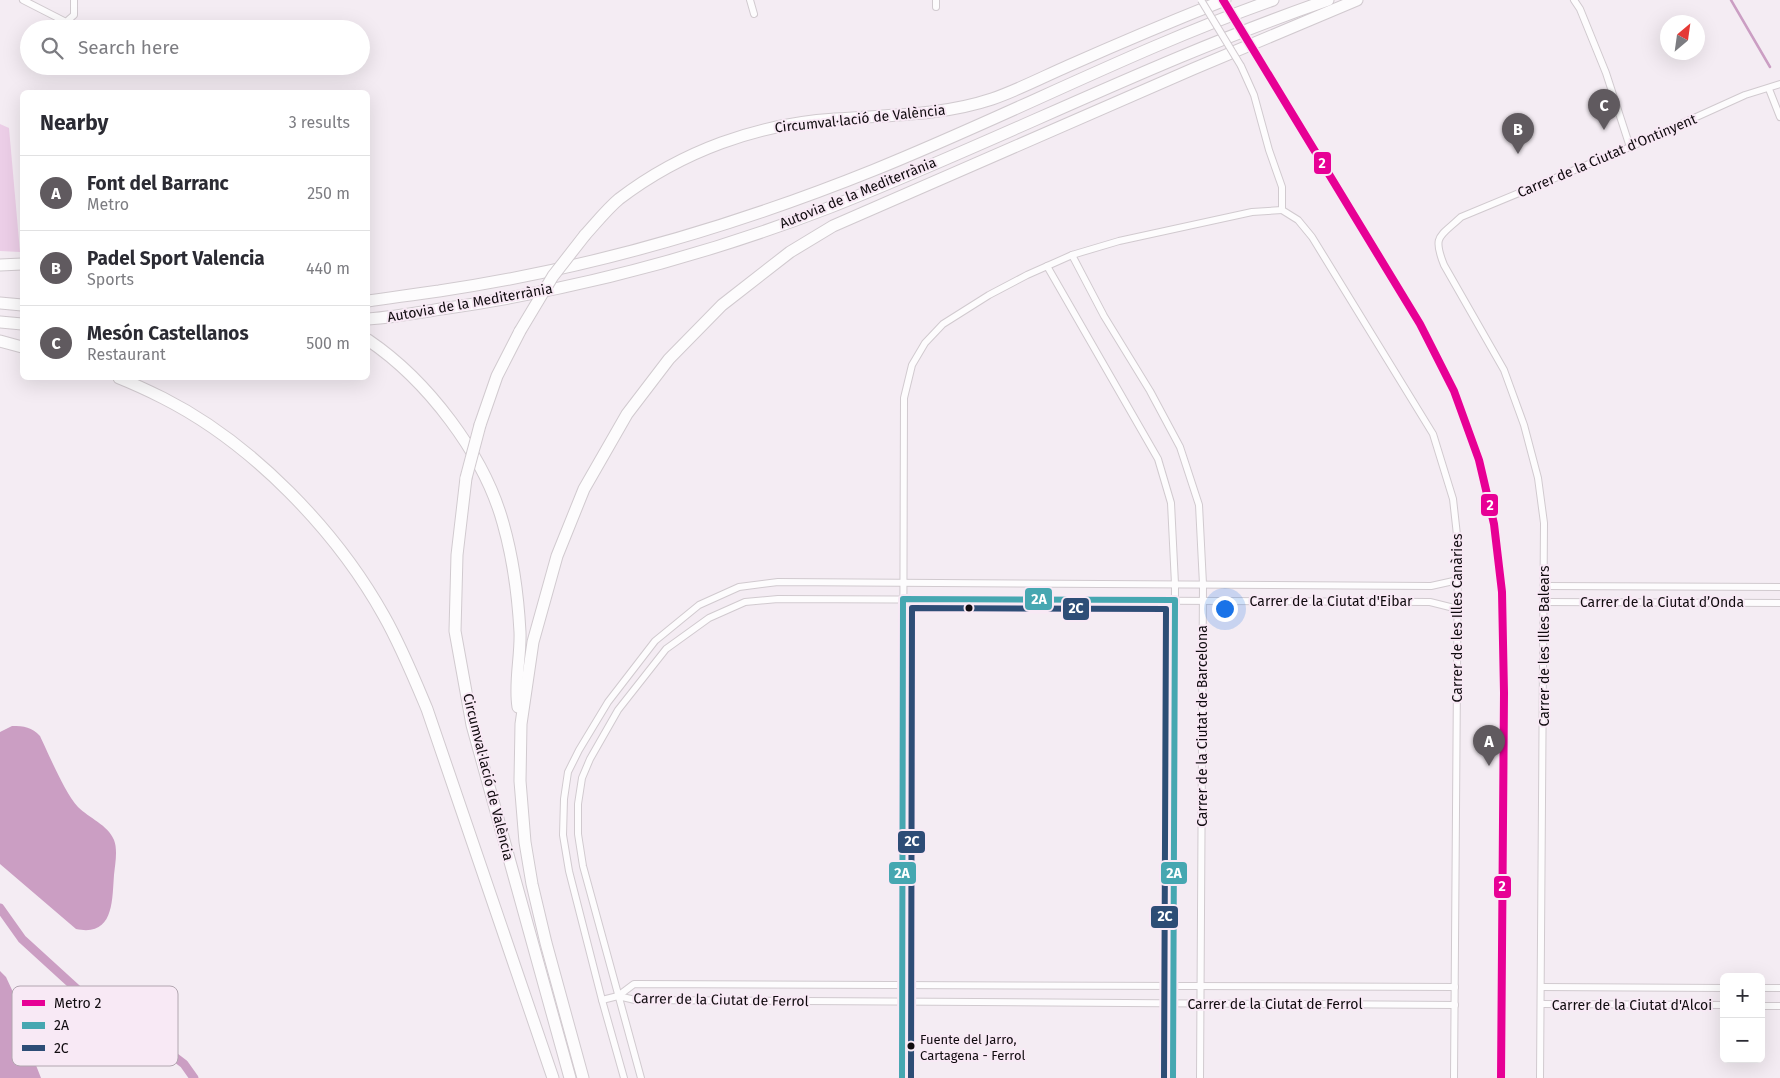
<!DOCTYPE html>
<meta charset="utf-8">
<style>
body{margin:0;font-family:"Fira Sans",sans-serif;background:#f2f2f3;color:#2b2b33}
.controls{position:absolute;right:15px;bottom:15px;display:grid;overflow:hidden;border-radius:8px;box-shadow:0 5px 20px #0002}
.controls button{width:45px;height:45px;display:grid;place-items:center;padding:0;border:0;border-bottom:1px solid #e1e1e2;background:#fff;color:#2b2b33;font:25px sans-serif}
.compass{position:absolute;left:1660px;top:15px;width:45px;height:45px;border-radius:50%;background:#fff;box-shadow:0 5px 20px #0002;rotate:29deg}
.you{position:absolute;left:1224px;top:608px;width:18px;height:18px;margin:-12px;border:4px solid #fff;border-radius:50%;background:#1a73e8;box-shadow:0 0 0 8px #1a73e833}
.badge{display:grid;place-items:center;width:32px;height:32px;border-radius:50%;background:#605a5f;color:#fff;font-size:16px;font-weight:700}
.pin{position:absolute;translate:-50% -41px;filter:drop-shadow(0 1px 2px #0008)}
.pin::after{content:'';position:absolute;top:26px;width:18px;height:15px;background:inherit;clip-path:polygon(0 0,100% 0,50% 100%)}
.list{margin:0;padding:0;list-style:none}
h2{display:flex;justify-content:space-between;align-items:center;height:65px;margin:0;padding:0 20px;font-size:21px}
h2 small{font-size:16px;font-weight:400;color:#7c7c81}
.list li{display:grid;grid-template-columns:32px 1fr auto;gap:15px;align-items:center;box-sizing:border-box;height:75px;padding:0 20px;border-top:1px solid #e1e1e2}
.list b{display:block;font-size:19px;white-space:nowrap}
.list p{margin:0;font-size:16px;white-space:nowrap;color:#7c7c81}
.list em{font-size:16px;font-style:normal;color:#7c7c81}
.icon{flex:none;width:28px;height:28px;fill:none;stroke:currentColor;stroke-width:2;stroke-linecap:round;stroke-linejoin:round}
.map{position:relative;flex:none;width:1780px;height:1078px;overflow:hidden}
.search{position:absolute;background:#fff;box-shadow:0 5px 20px #0002;left:20px;top:20px;width:350px;height:55px;display:flex;align-items:center;gap:12px;box-sizing:border-box;padding:0 18px;border-radius:28px;color:#7c7c81;font-size:19px}
.panel{position:absolute;background:#fff;box-shadow:0 5px 20px #0002;left:20px;top:90px;width:350px;height:290px;border-radius:8px}
.map>svg:first-child{display:block}
.green{fill:#eccee7}
.water{fill:#cb9ec3}
.lines{fill:none;stroke-linecap:round;stroke-linejoin:round}
.stream{stroke:#cb9ec3;stroke-width:2.5}
.canal{stroke:#cb9ec3;stroke-width:9}
.street-casing{stroke:#d1cacf;stroke-width:8}
.highway-casing{stroke:#d1cacf;stroke-width:13}
.street{stroke:#fdfcfd;stroke-width:6}
.highway{stroke:#fdfcfd;stroke-width:11}
.street-bridge-casing{stroke:#d1cacf;stroke-width:8;stroke-linecap:butt}
.highway-bridge-casing{stroke:#d1cacf;stroke-width:13;stroke-linecap:butt}
.street-bridge{stroke:#fdfcfd;stroke-width:6}
.highway-bridge{stroke:#fdfcfd;stroke-width:11}
.bus-1-casing{stroke:#f8e9f5;stroke-width:10}
.bus-2-casing{stroke:#f8e9f5;stroke-width:10}
.bus-1{stroke:#46a7b1;stroke-width:6}
.bus-2{stroke:#2d4d76;stroke-width:6}
.metro-1-casing{stroke:#f8e9f5;stroke-width:11}
.metro-1{stroke:#e70095;stroke-width:8}
.bus-dot{fill:#100b0f;stroke:#f8e9f5;stroke-width:2}
.labels{text-anchor:middle;dominant-baseline:central;stroke-width:4;stroke-linejoin:round;paint-order:stroke}
.bus-label{font-size:13px;fill:#100b0f;stroke:#f8e9f5;text-anchor:start}
.street-label{font-size:14px;fill:#100b0f;stroke:#f8e9f5}
.key{fill:#f8e9f5;stroke:#b2a6b0;stroke-width:1}
.key-label{font-size:14px;fill:#100b0f}
.line-badge{stroke:#f8e9f5;stroke-width:2}
.badge-label{font-size:14px;text-anchor:middle;font-weight:bold;fill:#fff}
</style>
<div class="map">
<svg width="1780" height="1078" viewBox="0 0 1780 1078">
<rect width="100%" height="100%" fill="#f4ecf3"/>
<!-- green -->
<polygon class="green" points="0,124 9,128 20,252 0,251"/>
<!-- water -->
<g class="water">
<path d="M12,726C24,726 32,727 40,736C49,755 65,793 78,807C89,818 108,825 114,840C118,850 115,865 114,875C112,901 114,937 76,929L0,864V732Z"/>
<polygon points="0,971 6,977 25,1018 30,1050 41,1078 0,1078"/>
</g>
<g class="lines">
<!-- stream -->
<polyline class="stream" points="1731,0 1770,67"/>
<!-- canal -->
<polyline class="canal" points="0,908 22,939 90,1001 130,1023 184,1064 194,1078"/>
<defs>
<g id="street">
<polyline points="23,0 66,22 74,15 74,0"/>
<polyline points="750,0 754,14"/>
<polyline points="936,0 936,7"/>
<polyline points="1574,0 1580,9 1606,73 1630,147"/>
<polyline points="1241,66 1254,95 1269,150 1282,187 1282,210"/>
<polyline points="1769,89 1780,117"/>
<polyline points="1282,210 1298,220 1312,237 1433,434 1453,499 1458,544 1454,1078"/>
<polyline points="1072,255 1104,316 1150,391 1180,447 1199,505 1203,584 1200,1078"/>
<polyline points="1047,266 1158,459 1171,503 1175,584 1173,1078"/>
<polyline points="1545,586 1780,587"/>
<polyline points="1545,602 1780,603"/>
<polyline points="1541,987 1724,988"/>
<polyline points="1761,988 1780,988"/>
<polyline points="618,996 635,1000 1455,1005"/>
<polyline points="602,1000 618,996 634,984 1455,987"/>
<polyline points="1541,1004 1724,1005"/>
<polyline points="1761,1006 1780,1006"/>
<polyline points="624,1078 602,1000 569,871 563,835 564,799 568,772 579,750 608,702 655,641 699,605 739,587 778,582 1431,586 1458,580"/>
<polyline points="641,1078 583,866 578,834 578,804 582,778 590,759 618,710 666,649 709,618 745,602 778,599 1430,602 1458,609"/>
<polyline points="902,1078 904,398 912,365 925,343 943,324 989,295 1027,275 1072,255 1119,241 1252,212 1282,210"/>
<path d="M1540,1078L1544,523L1538,478L1524,425L1504,370L1444,265C1432,235 1440,237 1461,217L1630,147L1745,95L1780,84"/>
</g>
<g id="highway">
<path d="M585,235C596,223 607,209 619,199C682,151 757,124 835,119C888,115 941,116 992,99C1018,90 1043,77 1068,66C1120,43 1172,21 1225,0"/>
<polyline points="0,265 22,264"/>
<path d="M368,301C391,298 415,294 439,291C588,269 735,226 874,170C1008,116 1137,48 1273,0"/>
<polyline points="0,303 22,305"/>
<path d="M368,319C395,317 422,312 448,308C578,289 706,255 828,208C996,142 1157,59 1328,0"/>
<polyline points="0,322 22,324"/>
<path d="M368,340C427,380 484,454 503,523C513,558 518,595 520,632C521,656 514,683 518,707"/>
<polyline points="0,341 22,347"/>
<path d="M119,378C134,384 149,391 163,398C252,443 336,530 384,616C401,646 414,678 427,709L553,1078"/>
<polyline points="480,425 497,376 520,331"/>
<polyline points="466,478 457,555 455,631 472,725 570,1078"/>
<polyline points="583,1078 546,943 532,884 525,842 520,781 521,724 533,642 557,556 584,489 627,414 669,359 722,305 790,252 833,226 1193,69 1357,0"/>
</g>
</defs>
<!-- street casing -->
<use href="#street" class="street-casing"/>
<!-- highway casing -->
<use href="#highway" class="highway-casing"/>
<!-- street -->
<use href="#street" class="street"/>
<!-- highway -->
<use href="#highway" class="highway"/>
<defs>
<polyline id="street-bridge" points="1201,0 1241,66"/>
<g id="highway-bridge">
<polyline points="520,331 553,276 585,235"/>
<polyline points="466,478 480,425"/>
</g>
</defs>
<!-- street-bridge casing -->
<use href="#street-bridge" class="street-bridge-casing"/>
<!-- highway-bridge casing -->
<use href="#highway-bridge" class="highway-bridge-casing"/>
<!-- street-bridge -->
<use href="#street-bridge" class="street-bridge"/>
<!-- highway-bridge -->
<use href="#highway-bridge" class="highway-bridge"/>
<defs>
<polyline id="bus-1" points="902,1078 903,599 1175,600 1173,1078"/>
<polyline id="bus-2" points="911,1078 912,608 1166,609 1164,1078"/>
</defs>
<!-- bus-1 casing -->
<use href="#bus-1" class="bus-1-casing"/>
<!-- bus-2 casing -->
<use href="#bus-2" class="bus-2-casing"/>
<!-- bus-1 -->
<use href="#bus-1" class="bus-1"/>
<!-- bus-2 -->
<use href="#bus-2" class="bus-2"/>
<defs>
<polyline id="metro-1" points="1223,0 1420,324 1454,391 1479,460 1494,524 1502,592 1504,693 1501,1078"/>
</defs>
<!-- metro-1 casing -->
<use href="#metro-1" class="metro-1-casing"/>
<!-- metro-1 -->
<use href="#metro-1" class="metro-1"/>
</g>
<!-- markers -->
<g class="bus-dot">
<circle cx="969" cy="608" r="4.5"/>
<circle cx="911" cy="1046" r="4.5"/>
</g>
<g class="labels">
<!-- bus labels -->
<g class="bus-label">
<text x="920" y="1039">Fuente del Jarro,<tspan x="920" dy="16">Cartagena - Ferrol</tspan></text>
</g>
<!-- street labels -->
<g class="street-label">
<text transform="translate(860 119) rotate(-6)">Circumval·lació de València</text>
<text transform="translate(1607 156) rotate(-23)">Carrer de la Ciutat d'Ontinyent</text>
<text transform="translate(858 193) rotate(-22)">Autovia de la Mediterrània</text>
<text transform="translate(470 303) rotate(-10)">Autovia de la Mediterrània</text>
<text x="1331" y="601">Carrer de la Ciutat d'Eibar</text>
<text x="1662" y="602">Carrer de la Ciutat d’Onda</text>
<text transform="translate(1457 618) rotate(-90)">Carrer de les Illes Canàries</text>
<text transform="translate(1544 646) rotate(-90)">Carrer de les Illes Balears</text>
<text transform="translate(1202 726) rotate(-90)">Carrer de la Ciutat de Barcelona</text>
<text transform="translate(488 777) rotate(76)">Circumval·lació de València</text>
<text transform="translate(721 1000) rotate(1)">Carrer de la Ciutat de Ferrol</text>
<text x="1275" y="1004">Carrer de la Ciutat de Ferrol</text>
<text x="1632" y="1005">Carrer de la Ciutat d'Alcoi</text>
</g>
</g>
<!-- legend -->
<rect x="12" y="986" width="166" height="80" rx="8" class="key"/>
<rect x="22" y="1000" width="23" height="6" fill="#e70095"/>
<rect x="22" y="1022" width="23" height="7" fill="#46a7b1"/>
<rect x="22" y="1045" width="23" height="6" fill="#2d4d76"/>
<g class="key-label">
<text x="54" y="1008">Metro 2</text>
<text x="54" y="1030">2A</text>
<text x="54" y="1053">2C</text>
</g>
<g class="line-badge">
<rect x="1313" y="151" width="19" height="24" rx="5" fill="#e70095"/>
<rect x="1480" y="493" width="19" height="24" rx="5" fill="#e70095"/>
<rect x="1024" y="587" width="29" height="24" rx="5" fill="#46a7b1"/>
<rect x="1062" y="597" width="28" height="24" rx="5" fill="#2d4d76"/>
<rect x="897" y="830" width="29" height="24" rx="5" fill="#2d4d76"/>
<rect x="888" y="861" width="29" height="24" rx="5" fill="#46a7b1"/>
<rect x="1160" y="861" width="28" height="24" rx="5" fill="#46a7b1"/>
<rect x="1493" y="875" width="19" height="24" rx="5" fill="#e70095"/>
<rect x="1150" y="905" width="29" height="24" rx="5" fill="#2d4d76"/>
</g>
<g class="badge-label">
<text x="1322" y="168">2</text>
<text x="1490" y="510">2</text>
<text x="1039" y="604">2A</text>
<text x="1076" y="613">2C</text>
<text x="912" y="846">2C</text>
<text x="902" y="878">2A</text>
<text x="1174" y="878">2A</text>
<text x="1502" y="891">2</text>
<text x="1165" y="921">2C</text>
</g>
</svg>
<div class="controls">
<button>+</button>
<button>−</button>
</div>
<svg class="compass" viewBox="-18 -18 36 36"><path d="M0-13l5 13h-10z" fill="#e53935"/><path d="M0 13l5-13h-10z" fill="#7c7c81"/></svg>
<div class="you"></div>
<div class="pin badge" style="left:1489px;top:766px">A</div>
<div class="pin badge" style="left:1518px;top:154px">B</div>
<div class="pin badge" style="left:1604px;top:130px">C</div>
<div class="search"><svg class="icon" aria-label="search" viewBox="0 0 24 24"><circle cx="10" cy="10" r="6"/><path d="M15 15l6 6"/></svg>Search here</div>
<section class="panel">
<h2>Nearby<small>3 results</small></h2>
<ul class="list">
<li><span class="badge">A</span><div><b>Font del Barranc</b><p>Metro</p></div><em>250 m</em></li>
<li><span class="badge">B</span><div><b>Padel Sport Valencia</b><p>Sports</p></div><em>440 m</em></li>
<li><span class="badge">C</span><div><b>Mesón Castellanos</b><p>Restaurant</p></div><em>500 m</em></li>
</ul>
</section>
</div>
